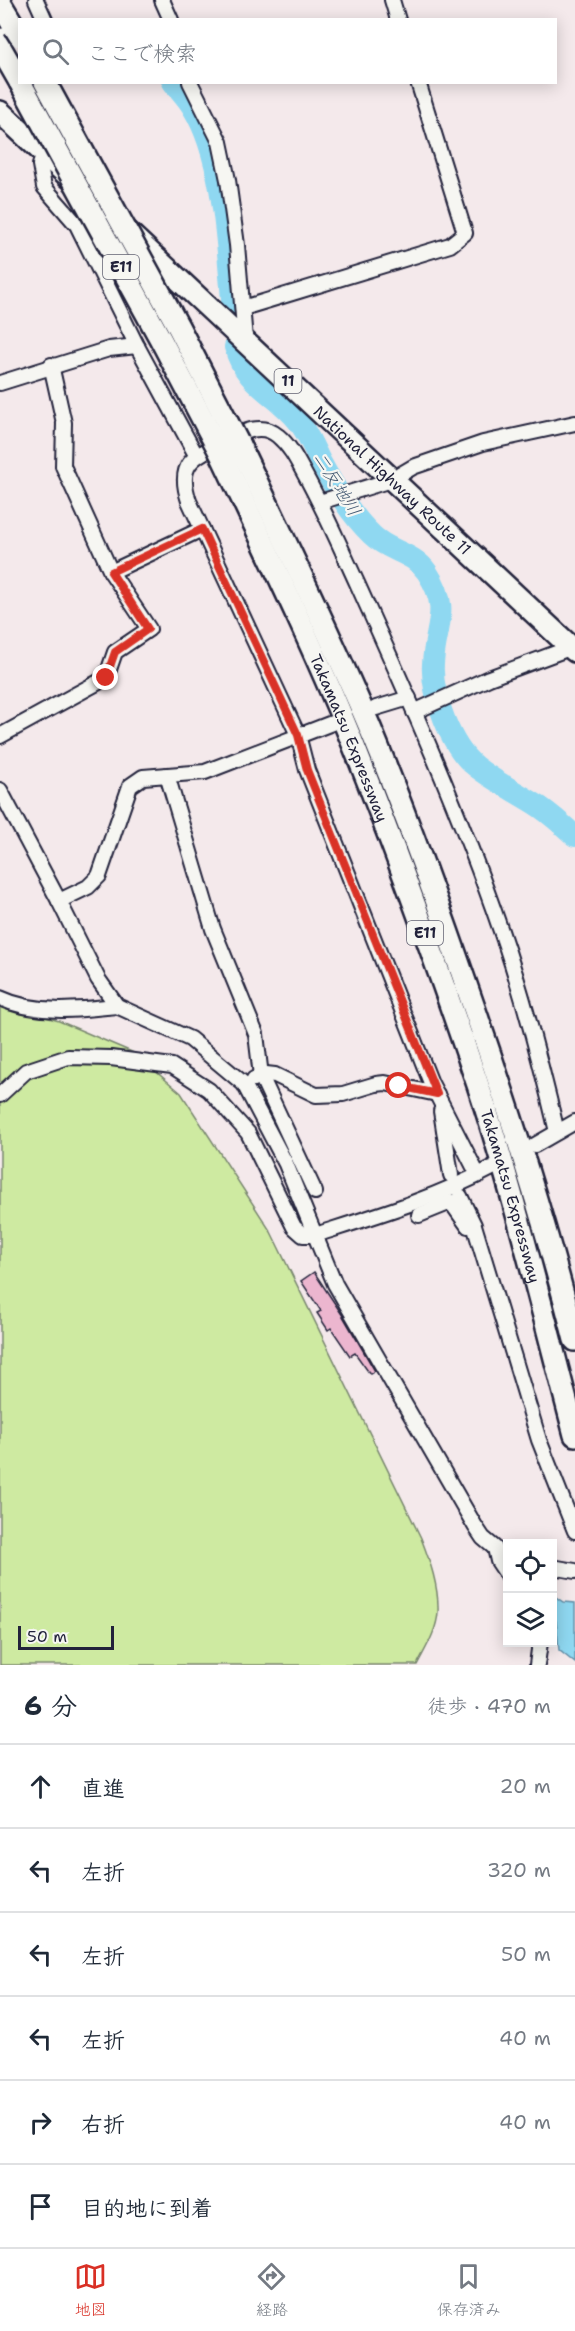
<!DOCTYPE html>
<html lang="ja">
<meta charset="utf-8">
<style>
body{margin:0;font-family:"Shantell Sans","Klee One",sans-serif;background:#f6f6f7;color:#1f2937}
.controls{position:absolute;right:18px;bottom:18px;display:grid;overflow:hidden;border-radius:0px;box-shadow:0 3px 15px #0003}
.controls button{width:54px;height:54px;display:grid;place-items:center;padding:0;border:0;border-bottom:2px solid #e0e1e3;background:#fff;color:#1f2937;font:30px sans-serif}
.scale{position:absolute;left:18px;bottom:15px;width:96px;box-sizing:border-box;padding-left:6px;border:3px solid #22223b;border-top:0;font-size:16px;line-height:21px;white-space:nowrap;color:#22223b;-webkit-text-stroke:4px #f6f6f2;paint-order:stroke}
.stop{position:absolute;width:18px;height:18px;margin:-14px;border:4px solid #d93025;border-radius:50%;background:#fff}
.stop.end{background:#d93025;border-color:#fff;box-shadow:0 2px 6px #0008}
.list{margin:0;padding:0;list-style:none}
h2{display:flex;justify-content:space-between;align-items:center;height:78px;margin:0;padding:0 24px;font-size:26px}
h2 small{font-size:20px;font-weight:400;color:#747a83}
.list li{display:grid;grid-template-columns:39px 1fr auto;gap:18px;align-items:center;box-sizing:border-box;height:84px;padding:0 24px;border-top:2px solid #e0e1e3}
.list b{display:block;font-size:22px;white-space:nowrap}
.list em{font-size:20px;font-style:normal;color:#747a83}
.icon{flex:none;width:33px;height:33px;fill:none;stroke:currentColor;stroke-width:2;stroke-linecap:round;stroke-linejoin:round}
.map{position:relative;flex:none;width:575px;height:1665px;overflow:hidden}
.search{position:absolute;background:#fff;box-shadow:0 3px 15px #0003;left:18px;right:18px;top:18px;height:66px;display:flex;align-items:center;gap:15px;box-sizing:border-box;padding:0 21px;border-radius:0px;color:#747a83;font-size:22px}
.sheet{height:582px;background:#fff}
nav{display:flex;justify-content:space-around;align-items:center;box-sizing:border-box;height:84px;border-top:2px solid #e0e1e3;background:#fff;font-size:16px;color:#747a83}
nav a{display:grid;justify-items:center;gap:3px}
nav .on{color:#d93025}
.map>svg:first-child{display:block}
.green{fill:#ceeaa1;stroke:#78866e;stroke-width:1.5}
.water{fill:#8fd8f1;stroke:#638fa8;stroke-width:1.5}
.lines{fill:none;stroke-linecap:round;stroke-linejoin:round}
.river{stroke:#8fd8f1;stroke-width:22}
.building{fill:#ecb6cf;stroke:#22223b;stroke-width:1.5}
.minor-casing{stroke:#22223b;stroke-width:18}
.highway-casing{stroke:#22223b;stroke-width:26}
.minor{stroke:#f6f6f2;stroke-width:14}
.highway{stroke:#f6f6f2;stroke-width:21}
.highway-bridge-casing{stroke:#22223b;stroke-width:26;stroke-linecap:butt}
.highway-bridge{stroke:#f6f6f2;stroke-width:21}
.route{stroke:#d93025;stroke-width:8}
.labels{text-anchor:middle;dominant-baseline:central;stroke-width:4.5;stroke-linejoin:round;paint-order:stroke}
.shield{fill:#f6f6f2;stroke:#626272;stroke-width:1.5}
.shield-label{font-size:15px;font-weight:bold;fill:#22223b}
.street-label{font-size:16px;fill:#22223b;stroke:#f6f6f2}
.water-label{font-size:18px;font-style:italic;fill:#435972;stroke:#f6f6f2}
</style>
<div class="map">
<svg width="575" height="1665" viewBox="0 0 575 1665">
<rect width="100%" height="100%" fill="#f4e9eb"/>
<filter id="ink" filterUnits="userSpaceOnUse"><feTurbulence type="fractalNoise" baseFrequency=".0167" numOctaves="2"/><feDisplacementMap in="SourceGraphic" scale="12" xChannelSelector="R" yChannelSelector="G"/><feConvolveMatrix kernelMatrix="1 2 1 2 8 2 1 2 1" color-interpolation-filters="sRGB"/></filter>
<g filter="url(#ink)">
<!-- green -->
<path class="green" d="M0,1003L59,1021L134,1053L181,1093L271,1232L421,1538C430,1561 439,1587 438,1612C437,1631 425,1649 417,1665H0Z"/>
<!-- water -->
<polygon class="water" points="553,1595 563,1602 575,1603 575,1663 559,1650 556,1621 553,1616"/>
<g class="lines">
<!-- river -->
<g class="river">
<path d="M173,82C180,91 188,99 193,108C225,160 227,249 233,310"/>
<path d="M235,347C245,385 276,393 298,421C307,432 314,448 320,461C334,487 350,514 372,535C389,552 413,552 427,572C452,610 435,625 433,664C431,694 451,747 475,766C495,782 519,793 540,807C553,816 564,826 575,836"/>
</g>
</g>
<!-- building -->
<polygon class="building" points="314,1272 343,1316 375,1371 370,1374 355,1353 350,1356 331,1328 328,1330 317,1313 321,1311 301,1281"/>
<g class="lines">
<defs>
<g id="minor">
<polyline points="36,0 45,20"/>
<polyline points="162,0 171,20"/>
<polyline points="392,0 398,20"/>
<polyline points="0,36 20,32"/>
<polyline points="190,82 220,142 228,180 237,245 245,340"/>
<polyline points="44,153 40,165 44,187 77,225 137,346 196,455"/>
<polyline points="243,308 450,245 465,233 418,82"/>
<polyline points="0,383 109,349 137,346"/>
<polyline points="320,502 391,480 413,467 483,443 575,423"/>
<polyline points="111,572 202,529"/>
<polyline points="376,708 409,698"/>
<polyline points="414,712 489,678 575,646"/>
<polyline points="0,736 106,678 115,652 149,629 111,572 63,466 64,423 51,365"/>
<polyline points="167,775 213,929 256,1034 261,1076 315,1192"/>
<polyline points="0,790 59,901 98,979 117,1006 190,1039 244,1084 286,1164 335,1284 475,1526 483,1538 495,1548 498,1561 508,1576"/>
<polyline points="59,901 88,887 99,876 130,786 143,777 205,772 332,723"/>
<path d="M0,998C36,1015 79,1010 117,1006"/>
<polyline points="254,1079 266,1074 275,1075 316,1095 343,1094 376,1084 385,1083 437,1094"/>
<path d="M0,1095L26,1071L68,1057L111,1058L172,1066L209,1090L248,1133L294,1227L303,1235H315C375,1216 436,1198 492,1168"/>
<polyline points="441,1111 451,1175"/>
<polyline points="535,1145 575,1122"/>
<path d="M478,1175L431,1083L307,770L298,735L189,501C176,463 194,456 224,442C241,433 261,421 278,436C290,446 297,460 304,473C324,509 340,546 357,583C409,698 460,812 501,931C524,997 541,1064 557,1132"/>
<polyline points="460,1196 474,1225 539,1440 575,1531"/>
<polyline points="419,1215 451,1202 468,1226"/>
<polyline points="552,1567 575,1571"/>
<polyline points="537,1665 540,1642"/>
</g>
<g id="highway">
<polyline points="0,3 15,28"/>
<polyline points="0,47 20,82"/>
<path id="s1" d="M0,112L575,651"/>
<path d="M238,443C283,536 327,628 368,723C406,813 439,906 471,999C510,1111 546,1225 575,1340"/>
<path id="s2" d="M220,452C264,545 310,639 349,734C396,850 438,967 478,1085C516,1200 544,1318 575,1435"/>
</g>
</defs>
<!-- minor casing -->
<use href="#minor" class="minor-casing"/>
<!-- highway casing -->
<use href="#highway" class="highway-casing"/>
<!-- minor -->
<use href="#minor" class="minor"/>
<!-- highway -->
<use href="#highway" class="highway"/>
<defs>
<g id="highway-bridge">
<polyline points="15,28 20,36"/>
<polyline points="20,82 160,338 220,452"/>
<polyline points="45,82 179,328 238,443"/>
</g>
</defs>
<!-- highway-bridge casing -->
<use href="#highway-bridge" class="highway-bridge-casing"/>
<!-- highway-bridge -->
<use href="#highway-bridge" class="highway-bridge"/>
</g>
</g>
<g class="lines" filter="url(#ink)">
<!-- route -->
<polyline class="route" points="106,678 115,652 148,629 111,572 202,529 298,735 307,770 437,1094 399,1086"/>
</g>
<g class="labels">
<!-- shield labels -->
<g class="shield">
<rect x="103" y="255" width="36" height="24" rx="4.5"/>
<rect x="274.5" y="369" width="27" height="24" rx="4.5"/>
<rect x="407" y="921" width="36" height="24" rx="4.5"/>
</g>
<g class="shield-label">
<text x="121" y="267">E11</text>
<text x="288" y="381">11</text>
<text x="425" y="933">E11</text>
</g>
<!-- street labels -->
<g class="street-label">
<text stroke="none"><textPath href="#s1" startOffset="538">National Highway Route 11</textPath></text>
<text stroke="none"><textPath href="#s2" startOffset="314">Takamatsu Expressway</textPath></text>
<text stroke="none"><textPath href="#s2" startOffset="800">Takamatsu Expressway</textPath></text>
</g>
<!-- water labels -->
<g class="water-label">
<text transform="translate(337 484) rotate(58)">二反地川</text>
</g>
</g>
</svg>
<div class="controls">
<button><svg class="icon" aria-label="locate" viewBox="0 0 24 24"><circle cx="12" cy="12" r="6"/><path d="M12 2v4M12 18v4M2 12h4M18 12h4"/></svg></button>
<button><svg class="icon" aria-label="layers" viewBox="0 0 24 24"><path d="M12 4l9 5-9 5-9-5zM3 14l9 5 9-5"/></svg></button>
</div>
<div class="scale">50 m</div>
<div class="stop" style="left:399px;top:1086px"></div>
<div class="stop end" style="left:106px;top:678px"></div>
<div class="search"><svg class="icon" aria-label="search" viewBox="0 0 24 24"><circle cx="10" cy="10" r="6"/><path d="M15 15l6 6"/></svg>ここで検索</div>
</div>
<section class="sheet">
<h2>6 分<small>徒歩 · 470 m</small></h2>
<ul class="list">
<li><svg class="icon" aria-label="ahead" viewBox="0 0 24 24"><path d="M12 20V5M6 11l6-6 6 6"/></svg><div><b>直進</b></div><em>20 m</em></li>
<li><svg class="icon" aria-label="left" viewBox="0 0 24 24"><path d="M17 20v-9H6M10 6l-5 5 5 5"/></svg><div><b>左折</b></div><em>320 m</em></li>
<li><svg class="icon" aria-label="left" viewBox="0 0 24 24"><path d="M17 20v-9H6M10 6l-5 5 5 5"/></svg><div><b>左折</b></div><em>50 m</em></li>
<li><svg class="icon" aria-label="left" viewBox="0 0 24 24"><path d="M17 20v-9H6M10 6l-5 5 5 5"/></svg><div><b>左折</b></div><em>40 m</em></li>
<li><svg class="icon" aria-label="right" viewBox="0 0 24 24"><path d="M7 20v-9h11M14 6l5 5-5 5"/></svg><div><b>右折</b></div><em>40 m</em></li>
<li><svg class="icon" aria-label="arrive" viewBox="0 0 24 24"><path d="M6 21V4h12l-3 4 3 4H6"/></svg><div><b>目的地に到着</b></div></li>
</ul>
</section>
<nav>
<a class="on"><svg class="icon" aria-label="map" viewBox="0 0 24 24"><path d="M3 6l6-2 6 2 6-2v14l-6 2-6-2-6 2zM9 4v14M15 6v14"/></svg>地図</a>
<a><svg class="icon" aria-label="directions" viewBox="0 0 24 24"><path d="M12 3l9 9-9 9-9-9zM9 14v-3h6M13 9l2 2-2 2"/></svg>経路</a>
<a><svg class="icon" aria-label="saved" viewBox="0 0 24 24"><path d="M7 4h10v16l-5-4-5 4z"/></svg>保存済み</a>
</nav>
